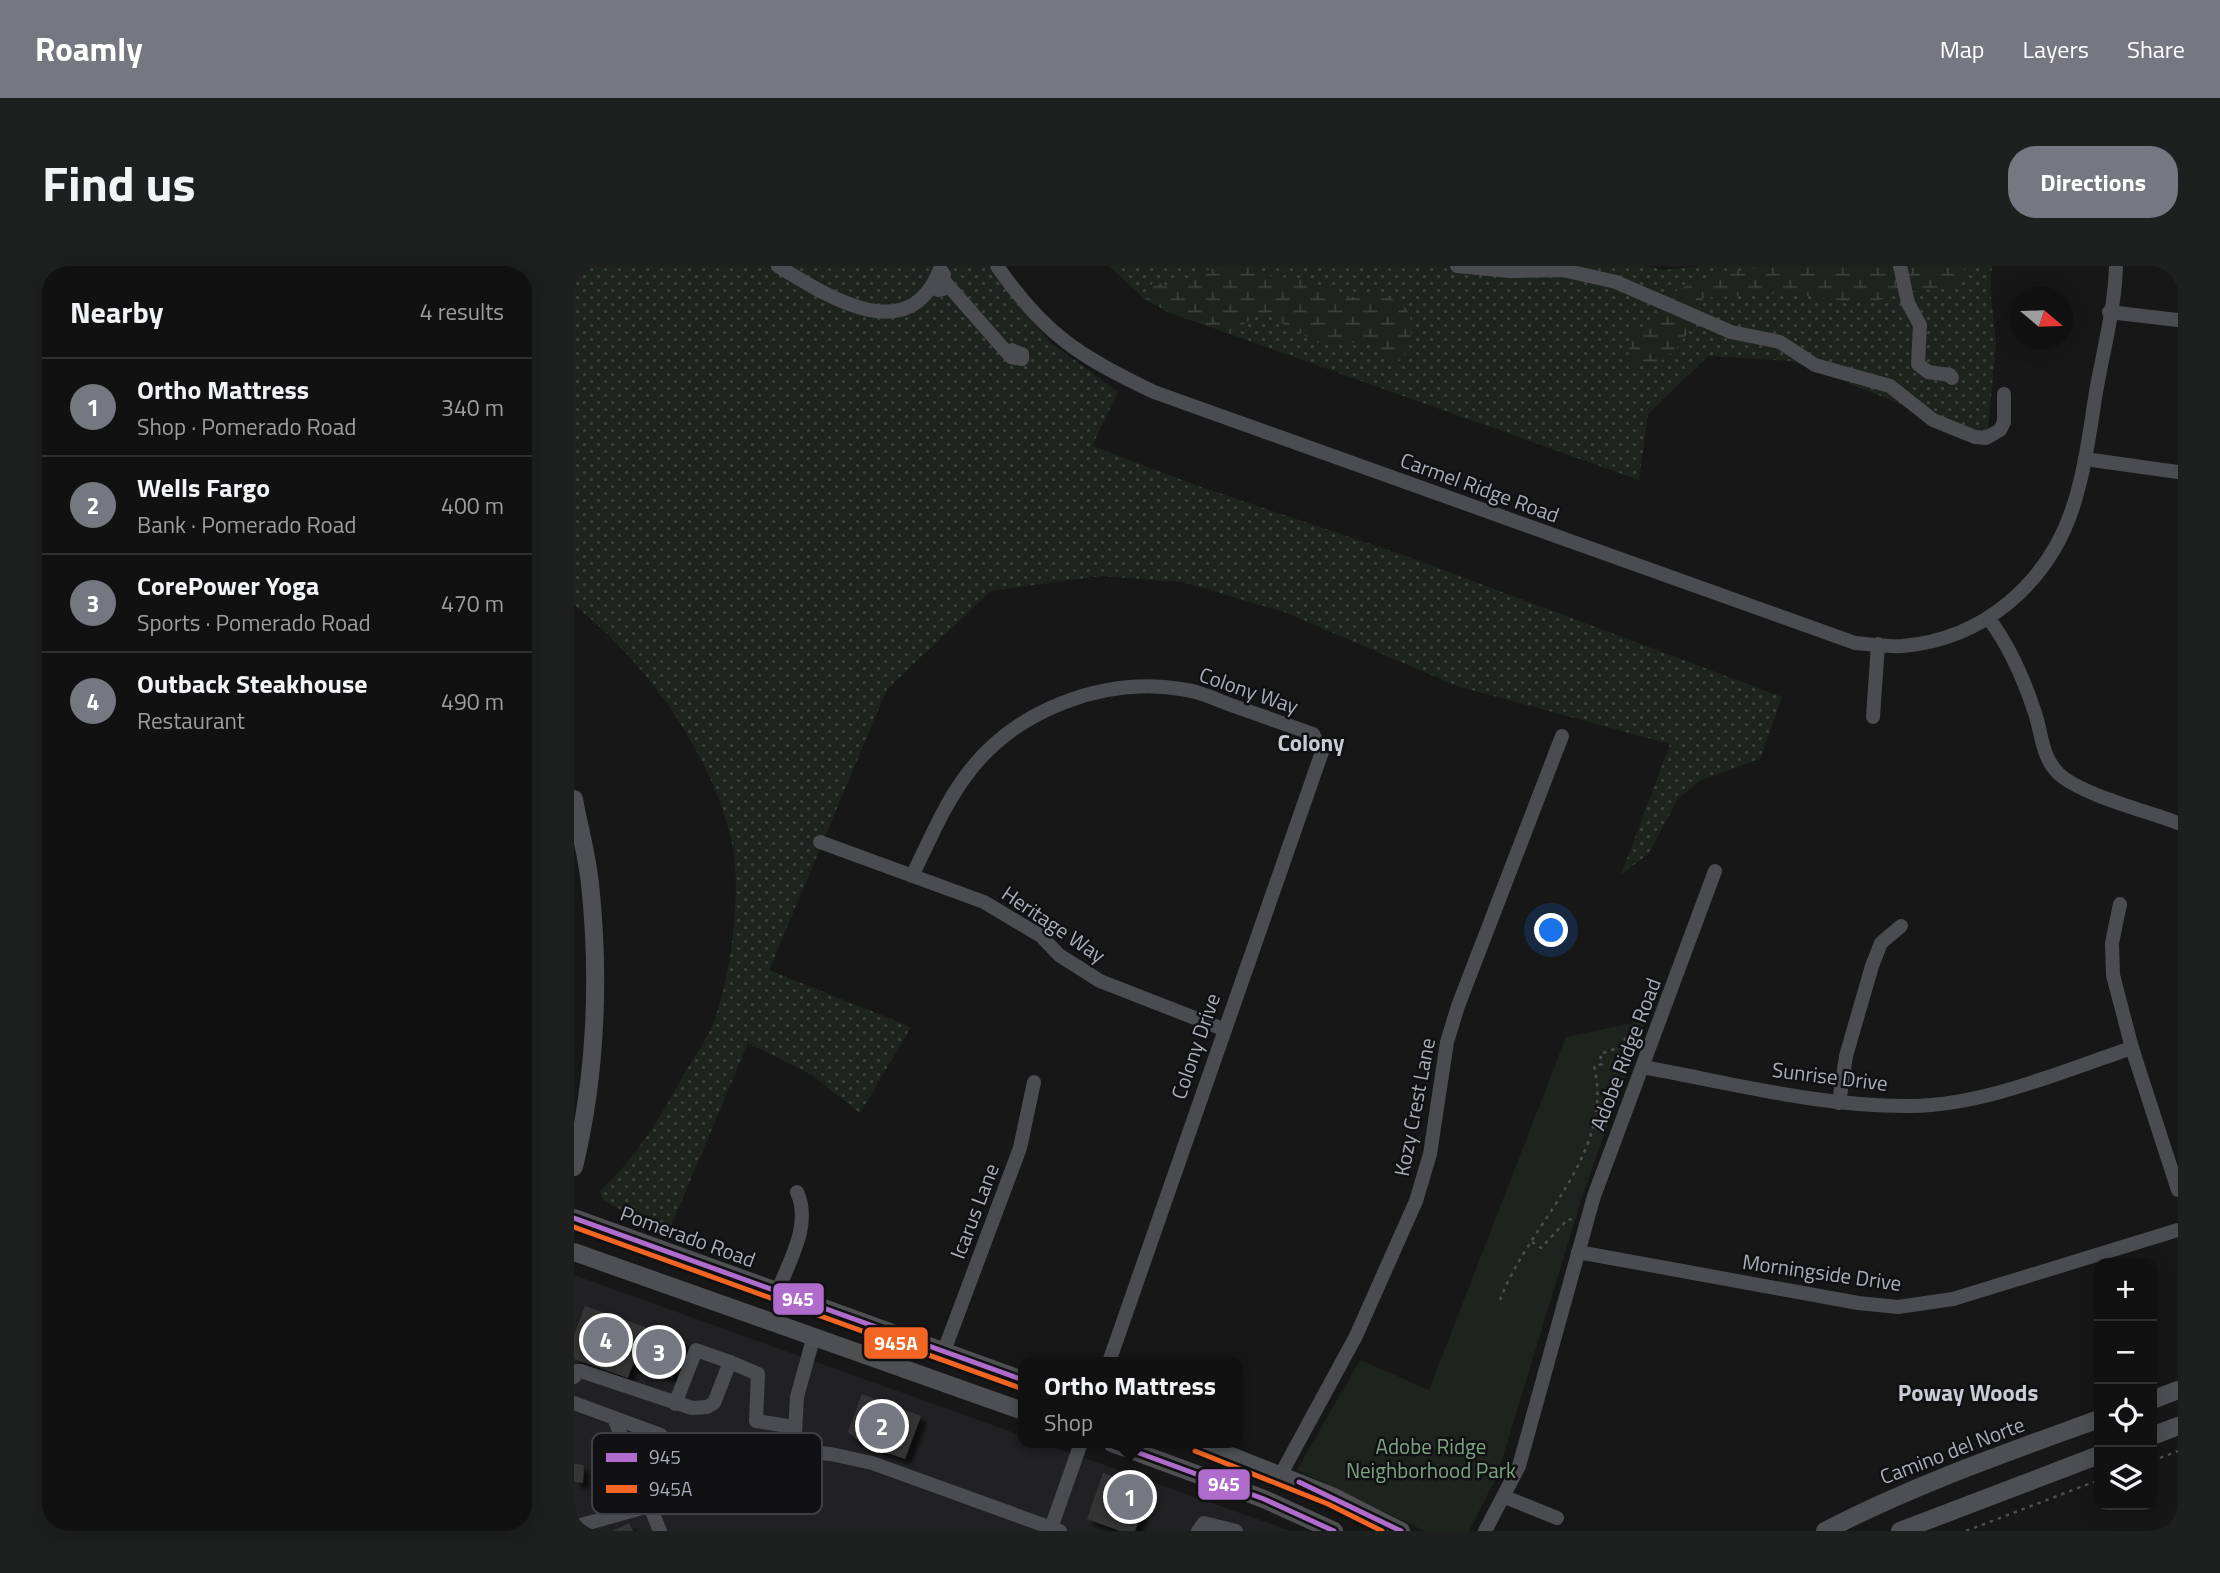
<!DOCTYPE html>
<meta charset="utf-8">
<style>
body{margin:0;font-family:"Titillium Web",sans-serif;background:#1e1f1f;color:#f1f3f6}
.controls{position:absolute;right:21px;bottom:21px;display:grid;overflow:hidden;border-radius:14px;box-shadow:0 4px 18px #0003}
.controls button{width:63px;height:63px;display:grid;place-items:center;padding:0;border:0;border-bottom:2px solid #303131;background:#111;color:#f1f3f6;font:35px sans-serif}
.compass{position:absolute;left:1436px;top:21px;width:63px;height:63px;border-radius:50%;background:#111;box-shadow:0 4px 18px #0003;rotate:109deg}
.you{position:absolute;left:978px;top:665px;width:24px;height:24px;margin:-18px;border:5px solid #fff;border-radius:50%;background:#1a73e8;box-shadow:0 0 0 10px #1a73e833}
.badge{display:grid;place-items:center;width:46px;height:46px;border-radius:50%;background:#757880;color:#fff;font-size:23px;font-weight:700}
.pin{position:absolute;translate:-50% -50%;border:4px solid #fff;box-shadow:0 2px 7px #0006}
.popup{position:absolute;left:444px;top:1091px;width:224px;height:91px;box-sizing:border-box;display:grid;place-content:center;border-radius:14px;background:#111;filter:drop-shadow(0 2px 5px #0005);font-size:23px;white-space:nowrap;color:#9c9d9f}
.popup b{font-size:26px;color:#f1f3f6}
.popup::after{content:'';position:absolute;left:50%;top:100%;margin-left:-14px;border:14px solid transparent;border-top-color:#111}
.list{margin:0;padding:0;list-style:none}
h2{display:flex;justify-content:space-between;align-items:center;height:91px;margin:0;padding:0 28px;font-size:30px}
h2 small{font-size:23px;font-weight:400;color:#9c9d9f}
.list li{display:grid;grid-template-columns:46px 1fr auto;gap:21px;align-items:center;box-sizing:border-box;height:98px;padding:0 28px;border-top:2px solid #303131}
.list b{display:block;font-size:26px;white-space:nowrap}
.list p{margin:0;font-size:23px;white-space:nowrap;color:#9c9d9f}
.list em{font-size:23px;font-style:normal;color:#9c9d9f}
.icon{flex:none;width:38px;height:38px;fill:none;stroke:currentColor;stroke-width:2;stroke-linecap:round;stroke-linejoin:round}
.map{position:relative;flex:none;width:1604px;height:1265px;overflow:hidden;border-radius:28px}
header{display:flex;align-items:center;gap:42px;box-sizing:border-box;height:98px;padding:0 35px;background:#757880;color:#fff}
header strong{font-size:33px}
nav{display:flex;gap:38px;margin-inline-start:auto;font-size:24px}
.intro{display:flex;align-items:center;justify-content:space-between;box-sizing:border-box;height:168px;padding:0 42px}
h1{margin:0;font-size:49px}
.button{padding:18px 32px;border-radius:28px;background:#757880;color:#fff;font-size:24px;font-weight:700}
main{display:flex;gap:42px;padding:0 42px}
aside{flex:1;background:#111;border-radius:28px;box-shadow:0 4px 18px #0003}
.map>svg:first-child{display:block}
.built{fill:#212123}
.grass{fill:url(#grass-dots)}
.wetland{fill:url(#wetland-marsh)}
.park{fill:#1d241e}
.building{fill:#353536;filter:url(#shadow)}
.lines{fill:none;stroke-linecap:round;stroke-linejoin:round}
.path{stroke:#4d4e52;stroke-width:2.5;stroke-dasharray:3.5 5;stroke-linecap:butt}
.minor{stroke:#4b4c50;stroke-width:14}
.major{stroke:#4d4f52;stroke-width:18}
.bus-1-casing{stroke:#111113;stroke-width:10}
.bus-2-casing{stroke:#111113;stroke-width:10}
.bus-1{stroke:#b06ccc;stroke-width:5}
.bus-2{stroke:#f26522;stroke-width:5}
.labels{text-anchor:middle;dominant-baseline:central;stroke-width:5;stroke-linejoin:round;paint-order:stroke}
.street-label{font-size:21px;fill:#a8adb8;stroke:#111113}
.park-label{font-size:21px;fill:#7fa381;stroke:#111113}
.neighbourhood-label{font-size:23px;font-weight:bold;fill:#c9ccd4;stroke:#111113}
.key{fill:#111113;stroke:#3e4045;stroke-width:2}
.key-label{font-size:19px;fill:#a8adb8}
.line-badge{stroke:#111113;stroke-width:2.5}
.badge-label{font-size:19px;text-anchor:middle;font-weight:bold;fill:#fff}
</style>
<header>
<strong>Roamly</strong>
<nav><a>Map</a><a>Layers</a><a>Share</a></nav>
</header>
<div class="intro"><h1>Find us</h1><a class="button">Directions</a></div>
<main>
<aside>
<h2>Nearby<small>4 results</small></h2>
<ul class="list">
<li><span class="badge">1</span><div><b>Ortho Mattress</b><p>Shop · Pomerado Road</p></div><em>340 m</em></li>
<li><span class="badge">2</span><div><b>Wells Fargo</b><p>Bank · Pomerado Road</p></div><em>400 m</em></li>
<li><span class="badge">3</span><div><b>CorePower Yoga</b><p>Sports · Pomerado Road</p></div><em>470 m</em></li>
<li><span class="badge">4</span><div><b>Outback Steakhouse</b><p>Restaurant</p></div><em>490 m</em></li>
</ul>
</aside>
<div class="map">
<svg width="1604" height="1265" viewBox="0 0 1604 1265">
<defs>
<pattern id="grass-dots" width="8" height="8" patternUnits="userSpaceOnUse" patternTransform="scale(1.75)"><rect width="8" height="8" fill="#1d241e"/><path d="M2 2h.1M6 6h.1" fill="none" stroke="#3b413d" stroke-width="1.8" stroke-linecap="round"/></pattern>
<pattern id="wetland-marsh" width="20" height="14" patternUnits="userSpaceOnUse" patternTransform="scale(1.75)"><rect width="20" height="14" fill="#1d241e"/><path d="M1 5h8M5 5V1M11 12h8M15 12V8" fill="none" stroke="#3b413d"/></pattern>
<filter id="shadow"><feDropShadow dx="6" dy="6" stdDeviation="2" flood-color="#0009"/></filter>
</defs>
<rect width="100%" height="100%" fill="#171717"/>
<!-- built -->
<polygon class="built" points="0,1009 449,1170 449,1177 468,1177 717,1265 0,1265"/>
<!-- grass -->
<g class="grass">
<path d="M0,0H414L476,76L544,126L518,180L627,221L832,290L1208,431L1186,493L1127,514L1104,533L1075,587L1047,609L1096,478L883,420L713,347L608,316L527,310L417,325L313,423L195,704L337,761L286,847L238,809L174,777L95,965L73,959L28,933L26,925C61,893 86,852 109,810C120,791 135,771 142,750C157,705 167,629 159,582C141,491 72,395 0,339Z"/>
<polygon points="535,0 1073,0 1090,4 1129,0 1418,0 1416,22 1422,75 1413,177 1322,136 1217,95 1134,90 1074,148 1065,214 594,46 571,33"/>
</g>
<!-- wetland -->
<g class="wetland">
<path d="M674,0L696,10L728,13L775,32L795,28L825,35C844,50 839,79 825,96H820L800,76L744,77L694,50L684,48L657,68L594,46L571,33L579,16L597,20L636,3Z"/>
<path d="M1204,0H1391L1388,15L1380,21L1324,27L1306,34L1269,35L1212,27L1129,32C1120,58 1107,85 1081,99C1074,102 1061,99 1053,99L1057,65L1075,58C1083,50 1086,39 1094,31C1117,11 1174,2 1204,0Z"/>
</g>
<!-- park -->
<polygon class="park" points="1072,754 1010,925 923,1210 895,1265 851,1265 723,1204 786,1094 855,1124 992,771"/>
<!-- building -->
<g class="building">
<polygon points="11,1040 111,1075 98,1112 59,1098 54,1112 0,1093 0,1069"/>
<polygon points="288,1128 347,1150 331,1193 288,1178 274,1166"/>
<polygon points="0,1198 10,1199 9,1217 0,1216"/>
<polygon points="529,1207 576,1223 561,1265 546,1265 513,1253"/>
<polygon points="55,1257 59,1265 38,1265"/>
</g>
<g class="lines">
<!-- path -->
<g class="path">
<polyline points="958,976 967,982 994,953 999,954"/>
<path d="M926,1034C953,960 1042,888 1020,800L1028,798L1026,788L1044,782L1057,766L1067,765"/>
<polyline points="1578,1195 1604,1185"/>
<polyline points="1392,1265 1525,1214"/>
</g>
<!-- minor -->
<g class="minor">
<path d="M204,0C253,30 335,84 366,3L370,9L364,24L369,23L372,17L437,91L448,93V88L444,87V91L438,84"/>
<path d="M423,0C470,68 506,91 580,126L1281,377C1296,378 1313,381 1329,380C1410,373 1474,317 1499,241C1511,204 1516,164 1522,126C1529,85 1541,42 1542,0"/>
<polyline points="883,0 936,5 989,4 1042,16 1157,66 1206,76 1241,99 1316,120 1359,154 1401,171 1412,172 1426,164 1430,156 1430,128"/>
<polyline points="1326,0 1334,37 1346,59 1344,98 1354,106 1376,109 1378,112"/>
<polyline points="1535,46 1604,54"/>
<polyline points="1511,193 1604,206"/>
<path d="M1415,353C1436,381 1449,411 1460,444C1468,466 1467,491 1485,508C1508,529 1573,545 1604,557"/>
<polyline points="1299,451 1304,378"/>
<polyline points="246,576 410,636 467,670 485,689 526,715 649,763"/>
<path d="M338,610C355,576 369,541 391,511C440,443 532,409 613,424C627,426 641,433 654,438C682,448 711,458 739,468L748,486L535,1096"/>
<polyline points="1546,638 1538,677 1539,709 1558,782 1604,924"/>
<path d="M1069,801C1157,817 1247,841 1337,840C1412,839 1488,805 1558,782"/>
<polyline points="1265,837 1272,790 1298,700 1307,677 1327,660"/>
<polyline points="1004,986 1284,1037 1324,1041 1379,1033 1604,964"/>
<path d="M203,1027C215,995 238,959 223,926"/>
<polyline points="370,1085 446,882 460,816"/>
<polyline points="0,1111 3,1105 7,1105 118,1142 133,1141 140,1137 156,1096 184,1108 182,1155 220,1161"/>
<polyline points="0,1137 87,1169 113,1224"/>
<polyline points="101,1138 122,1084 156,1096"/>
<polyline points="40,1152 86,1265"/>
<polyline points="220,1185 223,1131 239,1073"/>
<polyline points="707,1208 782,1070 842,935 856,888 873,776 884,740 988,470"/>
<polyline points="931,1231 983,1252"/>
<polyline points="0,1261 75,1240 190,1192 220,1185 257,1188 298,1197 486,1265"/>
<polyline points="476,1265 507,1177"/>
<polyline points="624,1265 630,1257 662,1265"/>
<polyline points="911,1265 945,1200 1020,930 1141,605"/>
</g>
<!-- major -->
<g class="major">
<path d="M0,533C5,561 13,589 16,618C26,711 22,810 0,901"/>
<polyline points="0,952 449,1114"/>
<polyline points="0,986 449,1145"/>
<polyline points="1578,1134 1604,1124"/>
<polyline points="1578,1170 1604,1160"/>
<polyline points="538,1177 690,1233 760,1265"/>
<polyline points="624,1177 758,1230 827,1265"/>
<path d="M1251,1265C1339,1219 1432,1187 1525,1153"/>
<polyline points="1326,1265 1525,1189"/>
</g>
<defs>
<g id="bus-1">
<polyline points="0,952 449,1114"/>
<polyline points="538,1177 690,1233 760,1265"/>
<polyline points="725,1216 827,1265"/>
</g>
<g id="bus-2">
<polyline points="0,961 446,1122"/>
<polyline points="621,1185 754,1238 808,1265"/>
</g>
</defs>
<!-- bus-1 casing -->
<use href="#bus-1" class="bus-1-casing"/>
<!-- bus-2 casing -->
<use href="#bus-2" class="bus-2-casing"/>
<!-- bus-1 -->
<use href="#bus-1" class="bus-1"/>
<!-- bus-2 -->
<use href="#bus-2" class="bus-2"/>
</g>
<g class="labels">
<!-- street labels -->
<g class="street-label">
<text transform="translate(906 221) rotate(20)">Carmel Ridge Road</text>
<text transform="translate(675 424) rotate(19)">Colony Way</text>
<text transform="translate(480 658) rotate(34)">Heritage Way</text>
<text transform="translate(621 780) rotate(-71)">Colony Drive</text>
<text transform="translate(1051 788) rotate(-69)">Adobe Ridge Road</text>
<text transform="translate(1256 810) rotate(7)">Sunrise Drive</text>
<text transform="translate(840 841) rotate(-79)">Kozy Crest Lane</text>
<text transform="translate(400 945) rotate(-69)">Icarus Lane</text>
<text transform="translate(114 970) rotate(20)">Pomerado Road</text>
<text transform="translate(1248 1006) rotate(8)">Morningside Drive</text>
<text transform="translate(1378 1184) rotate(-21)">Camino del Norte</text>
</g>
<!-- park labels -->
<g class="park-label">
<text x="857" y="1180">Adobe Ridge<tspan x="857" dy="24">Neighborhood Park</tspan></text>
</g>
<!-- neighbourhood labels -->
<g class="neighbourhood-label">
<text x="737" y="476">Colony</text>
<text x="1394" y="1126">Poway Woods</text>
</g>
</g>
<!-- legend -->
<rect x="18" y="1167" width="230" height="81" rx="10" class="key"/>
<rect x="32" y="1187" width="31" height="9" fill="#b06ccc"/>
<rect x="32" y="1219" width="31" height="8" fill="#f26522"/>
<g class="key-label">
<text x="75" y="1198">945</text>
<text x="75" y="1230">945A</text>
</g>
<g class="line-badge">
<rect x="198" y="1016" width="53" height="34" rx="7" fill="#b06ccc"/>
<rect x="289" y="1060" width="66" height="34" rx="7" fill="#f26522"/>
<rect x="623" y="1202" width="54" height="33" rx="7" fill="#b06ccc"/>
</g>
<g class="badge-label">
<text x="224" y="1040">945</text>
<text x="322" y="1084">945A</text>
<text x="650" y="1225">945</text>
</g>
</svg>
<div class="controls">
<button>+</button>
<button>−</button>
<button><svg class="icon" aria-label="locate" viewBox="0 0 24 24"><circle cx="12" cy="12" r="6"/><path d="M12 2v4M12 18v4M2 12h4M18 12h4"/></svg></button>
<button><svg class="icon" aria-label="layers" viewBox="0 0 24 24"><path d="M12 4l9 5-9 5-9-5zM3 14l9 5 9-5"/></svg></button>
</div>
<svg class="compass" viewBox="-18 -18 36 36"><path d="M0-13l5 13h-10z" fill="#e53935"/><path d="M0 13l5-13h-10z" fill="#9c9d9f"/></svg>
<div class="you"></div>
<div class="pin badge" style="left:556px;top:1231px">1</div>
<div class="popup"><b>Ortho Mattress</b>Shop</div>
<div class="pin badge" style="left:308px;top:1160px">2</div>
<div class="pin badge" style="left:85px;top:1086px">3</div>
<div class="pin badge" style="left:32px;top:1074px">4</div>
</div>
</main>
